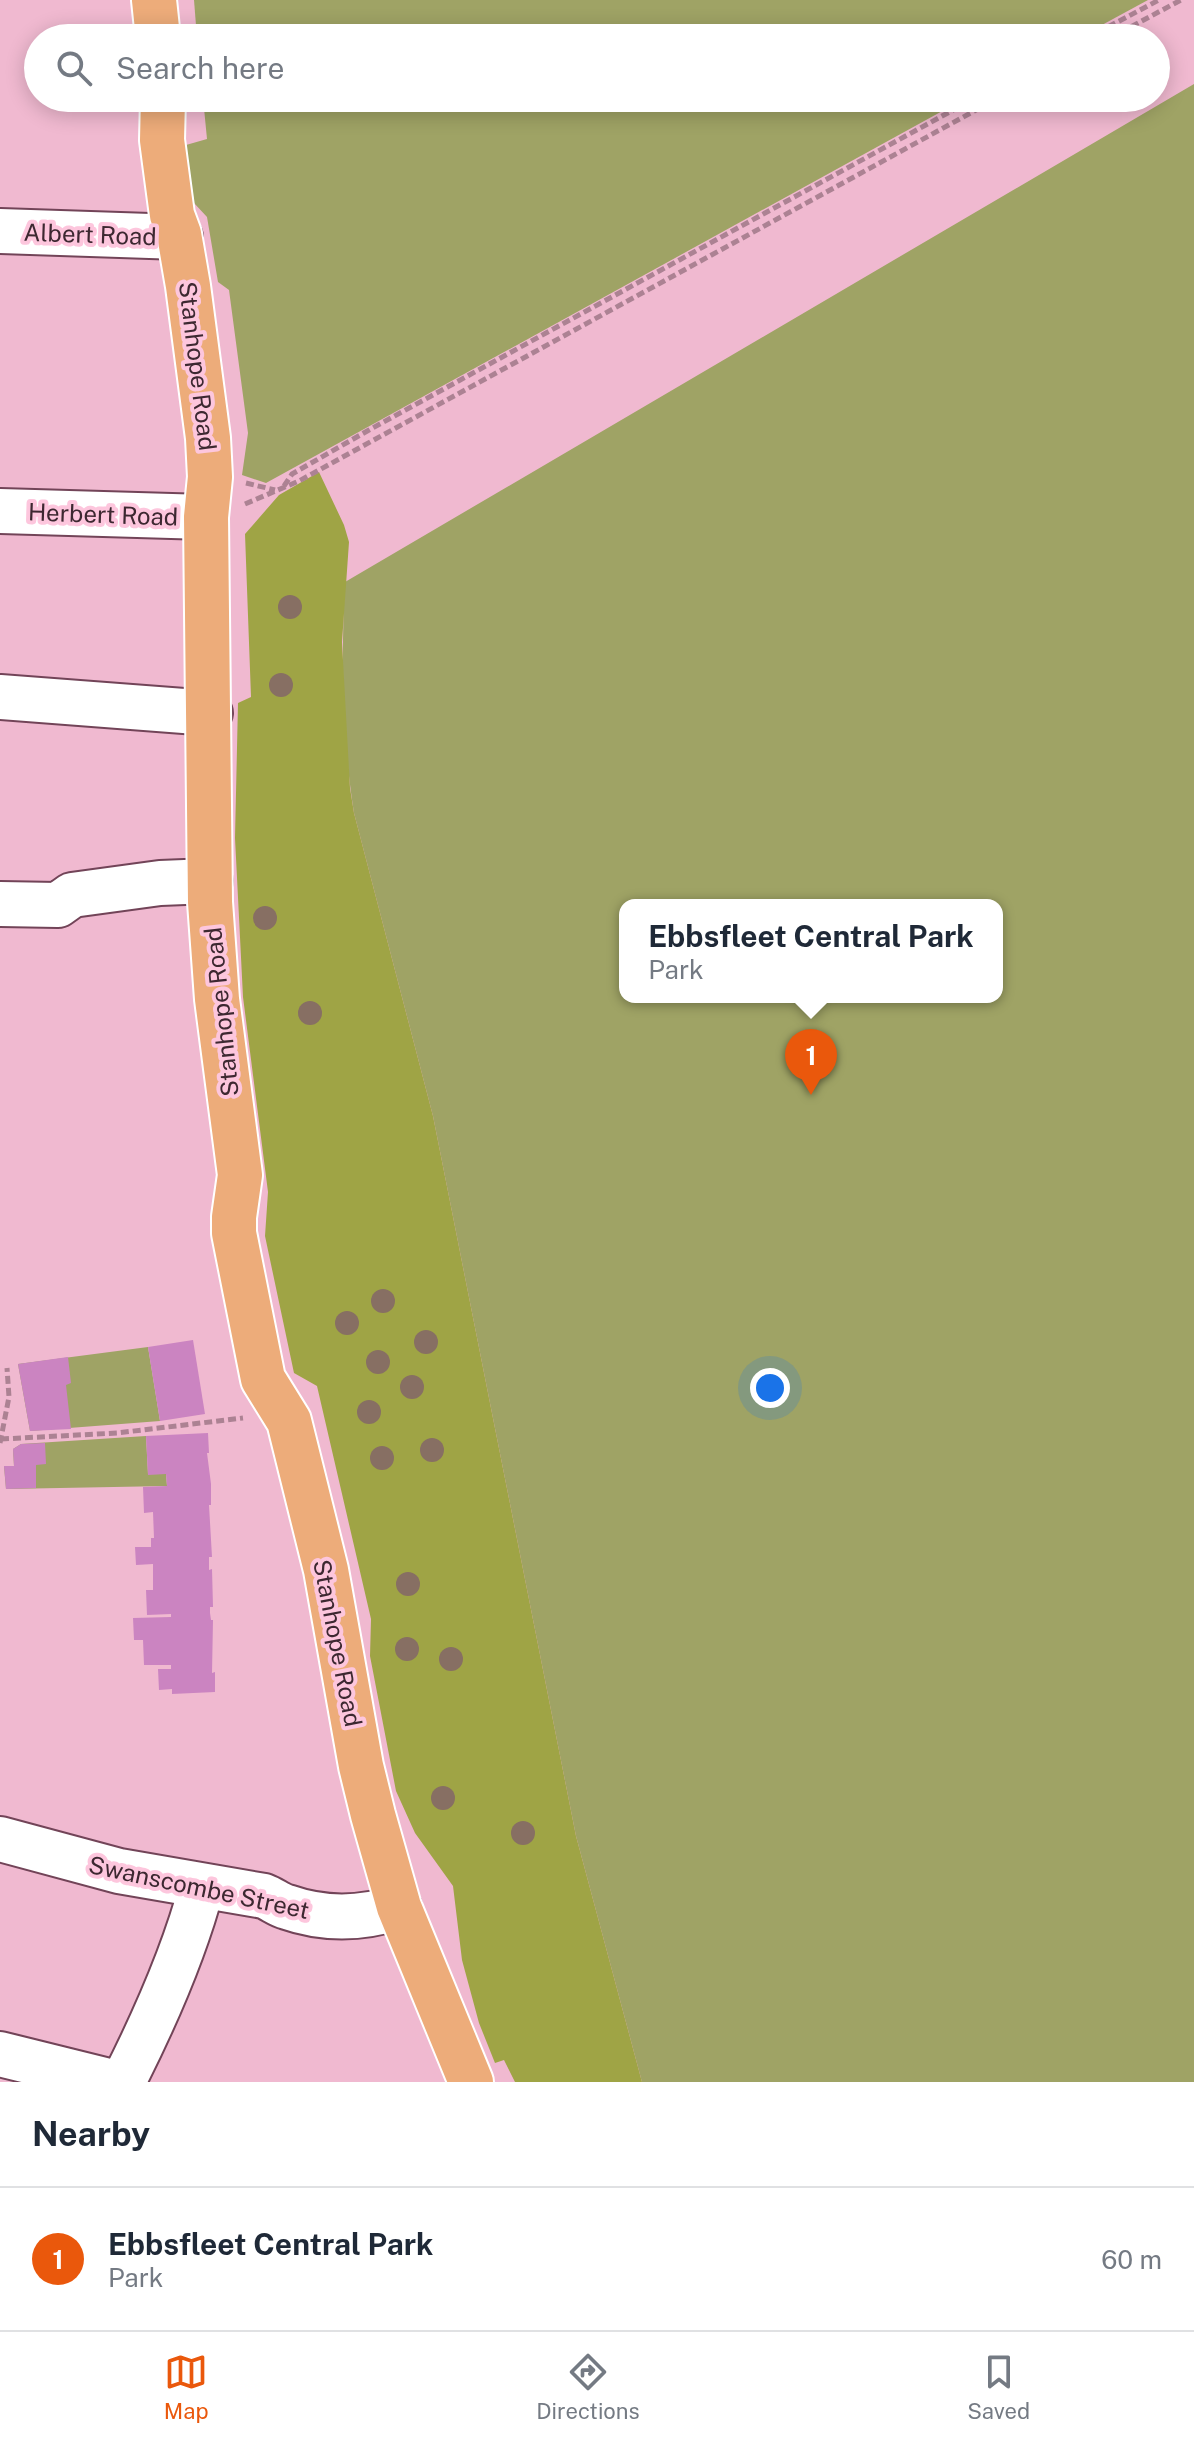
<!DOCTYPE html>
<style>
body{margin:0;font-family:"Public Sans",sans-serif;background:#f2f2f3;color:#1f2937}
.you{position:absolute;left:770px;top:1388px;width:28px;height:28px;margin:-20px;border:6px solid #fff;border-radius:50%;background:#1a73e8;box-shadow:0 0 0 12px #1a73e833}
.badge{display:grid;place-items:center;width:52px;height:52px;border-radius:50%;background:#ea580c;color:#fff;font-size:26px;font-weight:700}
.pin{position:absolute;translate:-50% -66px;filter:drop-shadow(0 2px 4px #0008)}
.pin::after{content:'';position:absolute;top:42px;width:28px;height:24px;background:inherit;clip-path:polygon(0 0,100% 0,50% 100%)}
.popup{position:absolute;left:619px;top:899px;width:384px;height:104px;box-sizing:border-box;display:grid;place-content:center;border-radius:16px;background:#fff;filter:drop-shadow(0 2px 6px #0005);font-size:26px;white-space:nowrap;color:#747a83}
.popup b{font-size:30px;color:#1f2937}
.popup::after{content:'';position:absolute;left:50%;top:100%;margin-left:-16px;border:16px solid transparent;border-top-color:#fff}
.list{margin:0;padding:0;list-style:none}
h2{display:flex;justify-content:space-between;align-items:center;height:104px;margin:0;padding:0 32px;font-size:34px}
h2 small{font-size:26px;font-weight:400;color:#747a83}
.list li{display:grid;grid-template-columns:52px 1fr auto;gap:24px;align-items:center;box-sizing:border-box;height:144px;padding:0 32px;border-top:2px solid #e0e1e3}
.list b{display:block;font-size:30px;white-space:nowrap}
.list p{margin:0;font-size:26px;white-space:nowrap;color:#747a83}
.list em{font-size:26px;font-style:normal;color:#747a83}
.icon{flex:none;width:44px;height:44px;fill:none;stroke:currentColor;stroke-width:2;stroke-linecap:round;stroke-linejoin:round}
.map{position:relative;flex:none;width:1194px;height:2082px;overflow:hidden}
.search{position:absolute;background:#fff;box-shadow:0 4px 20px #0003;left:24px;right:24px;top:24px;height:88px;display:flex;align-items:center;gap:20px;box-sizing:border-box;padding:0 28px;border-radius:44px;color:#747a83;font-size:30px}
.sheet{height:248px;background:#fff}
nav{display:flex;justify-content:space-around;align-items:center;box-sizing:border-box;height:112px;border-top:2px solid #e0e1e3;background:#fff;font-size:22px;color:#747a83}
nav a{display:grid;justify-items:center;gap:4px}
nav .on{color:#ea580c}
.map>svg:first-child{display:block}
.green{fill:#9fa365;fill-rule:evenodd}
.forest{fill:#9fa445}
.building{fill:#cb84c1}
.lines{fill:none;stroke-linecap:round;stroke-linejoin:round}
.minor-casing{stroke:#724458;stroke-width:48}
.major-casing{stroke:#fff;stroke-width:48}
.path{stroke:#ac8293;stroke-width:5;stroke-dasharray:8 4;stroke-linecap:butt}
.minor{stroke:#fff;stroke-width:44}
.major{stroke:#edac7a;stroke-width:44}
.tree{fill:#876f63}
.labels{text-anchor:middle;dominant-baseline:central;stroke-width:8;stroke-linejoin:round;paint-order:stroke}
.street-label{font-size:24px;fill:#3d2831;stroke:#fdc6dd}
</style>
<div class="map">
<svg width="1194" height="2082" viewBox="0 0 1194 2082">
<rect width="100%" height="100%" fill="#f0b9d0"/>
<!-- green -->
<g class="green">
<polygon points="194,0 1148,0 1078,38 197,38"/>
<path d="M1194,84V2082H642L576,1836L433,1116L354,813C342,738 341,658 345,582ZM625,905H997V997H625Z"/>
<polygon points="203,98 966,98 266,483 242,475 248,433 229,290 218,282 207,217 194,203 186,145 207,139"/>
<polygon points="148,1347 160,1421 30,1431 18,1364"/>
<polygon points="146,1436 148,1474 166,1474 167,1486 6,1489 4,1466 14,1466 13,1449 21,1444"/>
</g>
<!-- forest -->
<polygon class="forest" points="319,472 344,525 349,542 342,642 350,788 354,813 433,1116 576,1836 642,2082 515,2082 504,2060 495,2063 479,2023 462,1960 453,1886 415,1833 396,1791 370,1656 371,1619 317,1386 294,1373 265,1236 268,1192 243,997 235,838 238,703 251,697 245,534 279,495"/>
<!-- building -->
<g class="building">
<polygon points="193,1340 205,1414 160,1421 148,1347"/>
<polygon points="68,1357 71,1383 66,1385 71,1429 30,1431 18,1364"/>
<polygon points="208,1433 209,1453 207,1453 211,1484 211,1505 209,1505 212,1557 209,1557 209,1570 212,1569 213,1607 210,1607 210,1613 211,1620 213,1620 212,1673 215,1672 215,1692 172,1694 172,1689 159,1690 158,1669 171,1669 171,1665 144,1665 143,1640 134,1640 133,1618 171,1617 171,1614 147,1615 146,1590 153,1590 153,1564 136,1565 135,1547 151,1547 151,1538 154,1538 153,1512 144,1513 143,1487 167,1486 166,1474 148,1475 146,1436"/>
<polygon points="45,1443 46,1464 36,1465 36,1488 6,1489 4,1466 14,1466 13,1449 21,1444"/>
</g>
<g class="lines">
<defs>
<g id="minor">
<polyline points="0,231 180,237"/>
<polyline points="0,511 206,517"/>
<polyline points="0,697 210,713"/>
<polyline points="0,904 58,905 72,895 160,883 210,881"/>
<path d="M0,1839L119,1871L264,1896C272,1899 279,1905 287,1907C324,1920 362,1919 399,1907"/>
<polyline points="0,2054 113,2082"/>
<path d="M123,2082C155,2019 184,1954 202,1886"/>
</g>
<g id="major">
<polyline points="154,0 158,38"/>
<polyline points="163,98 162,140 172,215 179,234 188,286 208,438 210,477 206,517 210,902 217,999 240,1175 234,1217 234,1233 263,1379 289,1421 326,1570 361,1766 373,1815 399,1907 471,2082"/>
</g>
</defs>
<!-- minor casing -->
<use href="#minor" class="minor-casing"/>
<!-- major casing -->
<use href="#major" class="major-casing"/>
<!-- path -->
<g class="path">
<polyline points="1087,38 1159,0"/>
<polyline points="1110,38 1181,0"/>
<polyline points="246,483 275,490"/>
<polyline points="284,486 292,474 369,430 975,98"/>
<polyline points="245,504 299,481 998,98"/>
<polyline points="1,1439 117,1433 243,1418"/>
<polyline points="0,1443 9,1397 7,1368"/>
</g>
<!-- minor -->
<use href="#minor" class="minor"/>
<!-- major -->
<use href="#major" class="major"/>
</g>
<!-- trees -->
<g class="tree">
<circle cx="290" cy="607" r="12"/>
<circle cx="281" cy="685" r="12"/>
<circle cx="265" cy="918" r="12"/>
<circle cx="310" cy="1013" r="12"/>
<circle cx="383" cy="1301" r="12"/>
<circle cx="347" cy="1323" r="12"/>
<circle cx="426" cy="1342" r="12"/>
<circle cx="378" cy="1362" r="12"/>
<circle cx="412" cy="1387" r="12"/>
<circle cx="369" cy="1412" r="12"/>
<circle cx="432" cy="1450" r="12"/>
<circle cx="382" cy="1458" r="12"/>
<circle cx="408" cy="1584" r="12"/>
<circle cx="407" cy="1649" r="12"/>
<circle cx="451" cy="1659" r="12"/>
<circle cx="443" cy="1798" r="12"/>
<circle cx="523" cy="1833" r="12"/>
</g>
<g class="labels">
<!-- street labels -->
<g class="street-label">
<text transform="translate(90 234) rotate(2)">Albert Road</text>
<text transform="translate(198 366) rotate(83)">Stanhope Road</text>
<text transform="translate(103 514) rotate(2)">Herbert Road</text>
<text transform="translate(221 1012) rotate(-96)">Stanhope Road</text>
<text transform="translate(338 1643) rotate(79)">Stanhope Road</text>
<text transform="translate(199 1887) rotate(12)">Swanscombe Street</text>
</g>
</g>
</svg>
<div class="you"></div>
<div class="pin badge" style="left:811px;top:1095px">1</div>
<div class="popup"><b>Ebbsfleet Central Park</b>Park</div>
<div class="search"><svg class="icon" aria-label="search" viewBox="0 0 24 24"><circle cx="10" cy="10" r="6"/><path d="M15 15l6 6"/></svg>Search here</div>
</div>
<section class="sheet">
<h2>Nearby<small></small></h2>
<ul class="list">
<li><span class="badge">1</span><div><b>Ebbsfleet Central Park</b><p>Park</p></div><em>60 m</em></li>
</ul>
</section>
<nav>
<a class="on"><svg class="icon" aria-label="map" viewBox="0 0 24 24"><path d="M3 6l6-2 6 2 6-2v14l-6 2-6-2-6 2zM9 4v14M15 6v14"/></svg>Map</a>
<a><svg class="icon" aria-label="directions" viewBox="0 0 24 24"><path d="M12 3l9 9-9 9-9-9zM9 14v-3h6M13 9l2 2-2 2"/></svg>Directions</a>
<a><svg class="icon" aria-label="saved" viewBox="0 0 24 24"><path d="M7 4h10v16l-5-4-5 4z"/></svg>Saved</a>
</nav>
